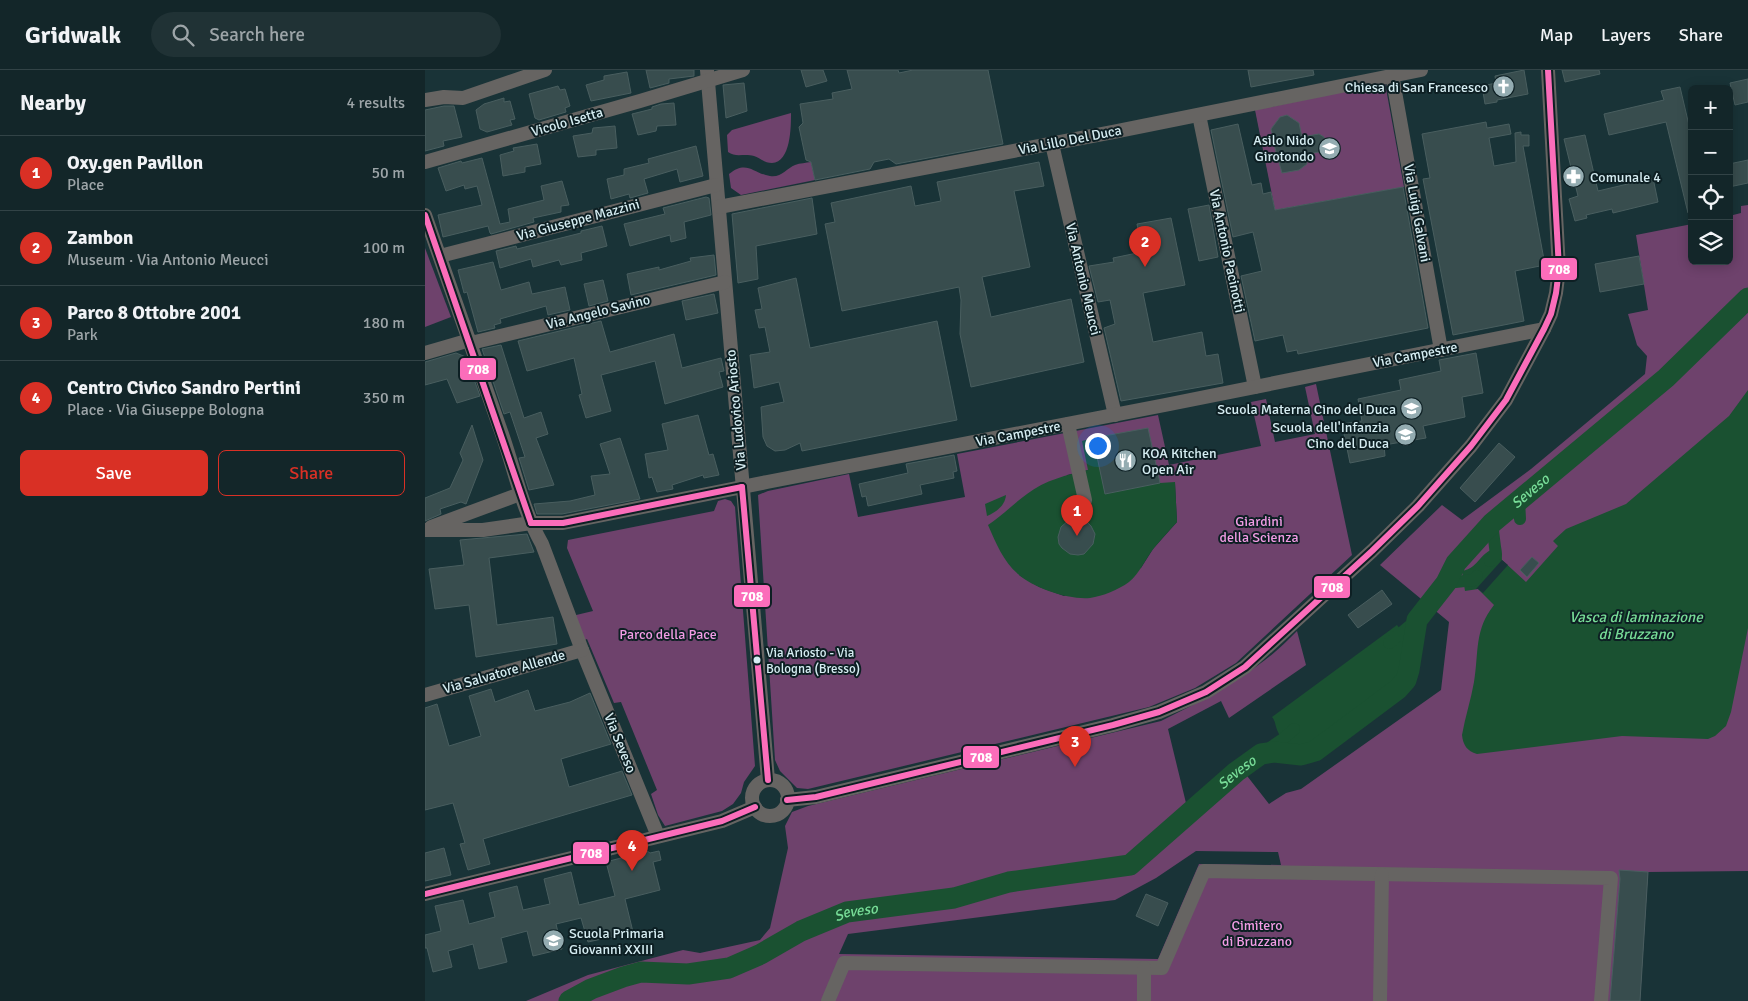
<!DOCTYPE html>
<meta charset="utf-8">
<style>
body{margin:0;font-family:Signika,sans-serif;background:#203235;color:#f1f3f6}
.controls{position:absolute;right:15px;top:15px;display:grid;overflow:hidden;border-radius:8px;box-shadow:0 2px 12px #0003}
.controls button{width:45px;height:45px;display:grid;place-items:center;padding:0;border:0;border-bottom:1px solid #324346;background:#132629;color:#f1f3f6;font:25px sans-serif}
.you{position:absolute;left:672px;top:375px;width:18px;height:18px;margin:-12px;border:4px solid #fff;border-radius:50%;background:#1a73e8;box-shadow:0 0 0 8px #1a73e833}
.badge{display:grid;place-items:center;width:32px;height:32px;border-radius:50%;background:#d93025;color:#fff;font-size:16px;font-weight:700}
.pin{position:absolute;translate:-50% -41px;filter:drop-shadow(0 1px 2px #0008)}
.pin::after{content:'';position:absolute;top:26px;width:18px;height:15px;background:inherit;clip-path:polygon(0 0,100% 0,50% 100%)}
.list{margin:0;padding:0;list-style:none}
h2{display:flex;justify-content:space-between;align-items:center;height:65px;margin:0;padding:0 20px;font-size:21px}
h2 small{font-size:16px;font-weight:400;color:#9da5a8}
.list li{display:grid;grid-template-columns:32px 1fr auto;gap:15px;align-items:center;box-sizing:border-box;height:75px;padding:0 20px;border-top:1px solid #324346}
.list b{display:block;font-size:19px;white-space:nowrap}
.list p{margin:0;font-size:16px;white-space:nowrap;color:#9da5a8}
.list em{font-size:16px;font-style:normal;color:#9da5a8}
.actions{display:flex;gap:10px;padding:15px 20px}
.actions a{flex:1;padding:11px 0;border:1px solid #d93025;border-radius:8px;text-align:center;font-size:18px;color:#d93025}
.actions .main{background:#d93025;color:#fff}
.icon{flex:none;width:28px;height:28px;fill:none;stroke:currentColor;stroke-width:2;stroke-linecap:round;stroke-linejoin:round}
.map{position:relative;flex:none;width:1323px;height:931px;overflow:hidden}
header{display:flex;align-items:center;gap:30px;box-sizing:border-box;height:70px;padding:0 25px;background:#132629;border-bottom:1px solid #324346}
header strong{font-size:24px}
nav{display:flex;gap:28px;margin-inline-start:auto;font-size:18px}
.search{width:350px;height:45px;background:#203235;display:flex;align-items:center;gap:12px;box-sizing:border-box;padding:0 18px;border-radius:28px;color:#9da5a8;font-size:19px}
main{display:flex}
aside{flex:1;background:#132629}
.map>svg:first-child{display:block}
.green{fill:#6e426c;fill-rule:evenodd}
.water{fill:#1a5131}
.pier{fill:#193337}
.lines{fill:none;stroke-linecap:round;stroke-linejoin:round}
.canal{stroke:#1a5131;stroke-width:12}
.river{stroke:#1a5131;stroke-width:21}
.building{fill:#384d4e;stroke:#495e5f}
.minor{stroke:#666462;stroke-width:14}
.bus-1-casing{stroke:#0d1f23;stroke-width:10}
.bus-1{stroke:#fb6dba;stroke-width:6}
.bus-dot{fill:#d6edf2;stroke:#0d1f23;stroke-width:2}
.labels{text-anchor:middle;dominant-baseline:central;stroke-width:4;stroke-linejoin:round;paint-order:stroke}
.bus-label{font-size:13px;fill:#d6edf2;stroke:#0d1f23;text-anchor:start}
.poi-label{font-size:14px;fill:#d6edf2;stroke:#0d1f23;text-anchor:end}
.street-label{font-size:14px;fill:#d6edf2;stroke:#0d1f23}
.park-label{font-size:14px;fill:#f29ce5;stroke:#0d1f23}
.water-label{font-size:15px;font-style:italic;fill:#77dc97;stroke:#0d1f23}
.line-badge{stroke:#0d1f23;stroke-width:2}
.badge-label{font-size:14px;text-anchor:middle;font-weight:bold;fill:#fff}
</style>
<header>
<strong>Gridwalk</strong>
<div class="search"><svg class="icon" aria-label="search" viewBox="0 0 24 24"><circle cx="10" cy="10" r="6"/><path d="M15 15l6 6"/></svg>Search here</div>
<nav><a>Map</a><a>Layers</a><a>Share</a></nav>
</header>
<main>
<aside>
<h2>Nearby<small>4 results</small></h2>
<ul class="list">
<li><span class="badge">1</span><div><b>Oxy.gen Pavillon</b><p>Place</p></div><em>50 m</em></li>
<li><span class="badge">2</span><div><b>Zambon</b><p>Museum · Via Antonio Meucci</p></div><em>100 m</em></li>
<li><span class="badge">3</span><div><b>Parco 8 Ottobre 2001</b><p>Park</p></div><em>180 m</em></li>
<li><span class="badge">4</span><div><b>Centro Civico Sandro Pertini</b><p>Place · Via Giuseppe Bologna</p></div><em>350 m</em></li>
</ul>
<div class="actions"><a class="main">Save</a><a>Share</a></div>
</aside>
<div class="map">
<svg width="1323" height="931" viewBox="0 0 1323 931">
<rect width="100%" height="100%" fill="#193337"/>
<!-- green -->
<g class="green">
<polygon points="960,13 979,117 850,140 830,40"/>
<path d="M366,43C366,57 366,92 347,93C340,93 335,88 329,86C319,83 311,88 303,82L302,65L307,60Z"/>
<path d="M386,92L390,110L316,125L306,118L304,104C322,89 329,104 345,106C356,108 362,98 370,95C375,93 381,93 386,92Z"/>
<path d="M1323,135V801L1223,802L1215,931H101L163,905L258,880L275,883L335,870L345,858L363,778L360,756L367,742L383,736L736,651C772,633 808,615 840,590C851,582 862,571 872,561L881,595L804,648L796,631L743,659L761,733L812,693L844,734L861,723L876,719L1016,620L1024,552L955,495L1017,435L1037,450L1106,399L1220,304L1222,286L1212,275L1203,244L1223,240L1211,165L1267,154V191H1304V146L1316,143V136ZM771,781L853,782L856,795L774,794L733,889L414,884L423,864L690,830L731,808Z"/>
<polygon points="0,178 26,247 0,257"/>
<path d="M891,314L927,485L811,593L770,618L724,637L383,719L372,718L355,701L350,690L333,425L343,421L424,404L433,447L540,427L532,384L733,345L744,395L836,376L826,332L841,329L850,372L890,364L880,317ZM663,400L680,424L735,413H750L752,452L728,479L716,498L639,526L614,517L594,505L642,405Z"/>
<polygon points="300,429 306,431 310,437 330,696 319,712 316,723 308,734 297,741 240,756 233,745 226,724 232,720 196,632 189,633 162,569 157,571 147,546 168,541 142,478 143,470 289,441 293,431"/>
</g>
<!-- water -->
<g class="water">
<path d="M1323,320V558L1306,642L1301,656L1290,666L1283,669L1197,666L1052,684C1042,681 1038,675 1037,665C1040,647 1046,630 1049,612C1054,582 1049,560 1069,535L1053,519L1040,521L1037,501C1055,498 1054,480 1076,477L1077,490L1101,512L1133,476L1128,471L1141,459L1201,434L1304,346Z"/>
<path d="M668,368L680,423L735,413L750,412L752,452C744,461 736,469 729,478C720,489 715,503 704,512C693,520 678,526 665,528C644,530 608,518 593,504C578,491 571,473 563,455C577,446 588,434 602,424C620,410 642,405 663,400L657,371Z"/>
<path d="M581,425C580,436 571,442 562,446L560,434Z"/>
<path d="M972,555L981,567C979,583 979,601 968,614L885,675C870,680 859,677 853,662C850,656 851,652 847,647Z"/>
</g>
<!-- pier -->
<polygon class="pier" points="1077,490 1083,495 1058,523 1053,519 1051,519"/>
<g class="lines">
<!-- canal -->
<g class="canal">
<polyline points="1094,430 1095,449"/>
<polyline points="1065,491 1071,485 1067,453"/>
<polyline points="1021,513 1049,510 1052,506"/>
<polyline points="964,573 992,550"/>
<polyline points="836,684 858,669 869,659"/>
</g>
<!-- river -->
<path class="river" id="s1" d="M144,931L166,919L198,907L216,902L263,904L304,898L336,884L376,861L422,842L529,828L584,812L705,795L811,702L836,684L849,682L876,685L890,681L973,619L981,610L984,600L992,550L1021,513L1031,493L1067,453L1241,308L1323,228"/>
</g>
<!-- building -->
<g class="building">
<polygon points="221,0 269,0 269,6 244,9 244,13 225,18"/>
<polygon points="376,0 398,0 402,11 381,17"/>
<polygon points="422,0 473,0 474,3 488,0 563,0 578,74 471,94 464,89 449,92 445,99 390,110 386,92 381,90 374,57 378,53 375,34 408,29 407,23 427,19"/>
<polygon points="823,0 888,0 889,5 826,17"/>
<polygon points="1099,0 1103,24 1072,30 1072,32 1060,34 1057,16 1071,13 1070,6"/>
<polygon points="1137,0 1174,0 1175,4 1140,12"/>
<polygon points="202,2 206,23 166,31 161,15 179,10 179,6"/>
<polygon points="1323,9 1323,32 1310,35 1305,13"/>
<polygon points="319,13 322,41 301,48 298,15"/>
<polygon points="133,16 135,20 140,19 145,36 140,38 141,42 114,50 110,48 104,24"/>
<polygon points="1255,17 1267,68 1267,143 1263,143 1241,52 1184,65 1179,44 1239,30 1236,21"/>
<polygon points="79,28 79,32 85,31 90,49 85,50 87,55 62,62 55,59 51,40 59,34"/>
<polygon points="249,33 251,55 232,56 231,61 213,65 207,44 227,39 227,37 236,34"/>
<polygon points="19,36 29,36 37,67 18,71 19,76 0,81 0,40"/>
<polygon points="862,45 874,53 877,67 894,64 899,67 901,78 898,81 880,85 882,94 874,100 857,103 848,71 851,66 847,63 846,59 855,47"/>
<polygon points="1061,52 1062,58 1084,54 1086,64 1064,68 1069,96 1091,92 1090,63 1096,62 1096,65 1104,65 1104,76 1098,76 1120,195 1090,201 1099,251 1028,265 998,109 1005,108 997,64"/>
<polygon points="813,54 827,115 836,113 838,124 846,122 850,140 978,117 1003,258 873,284 872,280 862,282 858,265 830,271 816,206 837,201 828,162 808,167 786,60"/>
<polygon points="190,56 192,78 171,80 171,85 153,87 148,66 167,63 168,58"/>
<polygon points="1160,65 1173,121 1228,108 1233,132 1188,143 1187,139 1161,145 1162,148 1150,151 1144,129 1153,126 1139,69"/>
<polygon points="112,74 116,94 100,97 100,102 78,106 75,85 89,81 88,78"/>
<polygon points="271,76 278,106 255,112 252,99 219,109 223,123 205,128 204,124 186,129 182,109 199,105 199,99 224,93 223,89"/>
<polygon points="57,88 75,154 85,152 83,139 119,130 116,116 137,111 144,135 136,136 136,142 108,148 109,152 66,164 65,163 63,156 18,167 13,145 57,135 52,116 40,119 39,115 21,121 13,98 36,91 37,93"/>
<polygon points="1323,90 1323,113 1304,117 1304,94"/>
<polygon points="614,92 619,116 589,121 605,197 557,207 566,247 646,229 659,292 546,317 535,264 536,230 534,217 417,241 400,154 410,152 406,133 486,116 490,136 516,131 512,112"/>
<polygon points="281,127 284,128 286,145 259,152 261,168 246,172 245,165 205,176 199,154 240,144 238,138"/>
<polygon points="387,128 392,164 331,176 333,209 313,213 307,144"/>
<polygon points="784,135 793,187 774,191 763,139"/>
<polygon points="746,148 760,215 718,223 728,272 777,262 781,286 793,284 798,313 696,331 679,258 690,254 685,230 673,232 664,196 689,192 688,188 717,182 712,154"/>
<polygon points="177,156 182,176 156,183 157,190 136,195 134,190 108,197 106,189 75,198 71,181 91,176 92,179 156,163 156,161"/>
<polygon points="289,185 291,205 206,225 202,204 234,197 234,200 266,191 265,188"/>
<polygon points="1214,186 1219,214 1175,222 1170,194"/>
<polygon points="68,192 76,220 104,212 107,224 140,217 145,240 123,245 121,236 75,249 76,253 69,255 70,258 53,262 42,222 39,223 33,200"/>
<polygon points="371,208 385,278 512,251 532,350 377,381 375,373 360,380 350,381 342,376 338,367 336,337 359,332 354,312 329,318 325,285 345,282 340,257 334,258 330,240 337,239 333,218"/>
<polygon points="178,210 183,231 164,236 159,214"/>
<polygon points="289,224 293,243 261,250 257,231"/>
<polygon points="176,251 185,282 249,264 257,298 296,288 299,301 294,302 298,317 240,334 230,291 176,305 186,341 161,348 154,325 157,324 149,288 102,301 93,271"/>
<polygon points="76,275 99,348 116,342 123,364 111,368 129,415 104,420 94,388 100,387 85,342 79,344 57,279"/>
<polygon points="31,283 41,287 55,326 32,333 22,309 0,315 0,292"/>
<polygon points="1051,283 1058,323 1037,327 1040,347 998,356 1001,368 959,375 960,386 925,393 917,354 937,351 933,329 976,320 974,310 1016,301 1014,290"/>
<polygon points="273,345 284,385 288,384 294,405 279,408 278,405 247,415 248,419 232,422 227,407 224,408 220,384 243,380 237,354"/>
<polygon points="47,355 58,390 41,434 36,432 15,439 16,444 0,451 0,428 25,418 38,390 35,383"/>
<polygon points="723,358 735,413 680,424 668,368"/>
<polygon points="195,368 215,429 137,444 112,444 109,434 145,431 170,425 166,406 185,404 175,374"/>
<polygon points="1074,373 1090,387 1050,432 1035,418"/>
<polygon points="529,385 532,401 528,402 529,408 495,415 497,424 443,436 441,426 437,427 434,414 483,403 481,394"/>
<polygon points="645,449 648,454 652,456 656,456 662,452 666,456 670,464 668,474 659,484 653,485 645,484 637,478 634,474 633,467 636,457"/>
<polygon points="102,464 109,482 64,488 72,555 128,547 132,574 51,587 44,535 10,539 4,499 39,495 35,470"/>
<polygon points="1107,487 1114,493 1102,507 1095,500"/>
<polygon points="957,520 967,534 933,558 923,545"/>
<polygon points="66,619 70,632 103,620 110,641 145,632 165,623 186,674 136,689 144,717 197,701 207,725 58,769 65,794 43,800 35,774 40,773 28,733 0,740 0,638 12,634 24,676 56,666 44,626"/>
<polygon points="19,778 26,805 0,811 0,783"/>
<polygon points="222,781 225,783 234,781 236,790 228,792 235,820 200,829 208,862 163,872 156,848 131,854 137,879 108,886 102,861 76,868 82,892 54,899 48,874 23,881 27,897 8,902 2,878 0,878 0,865 16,861 10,836 38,830 44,854 70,847 64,823 92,816 98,840 125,834 119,809 146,802 154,835 190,826 181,792"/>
<polygon points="1194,800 1223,802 1215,931 1185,931 1195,809"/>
<polygon points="721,824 743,833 733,856 711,846"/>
</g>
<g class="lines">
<!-- minor -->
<g class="minor">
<polyline points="282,0 343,710"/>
<polyline points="967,5 1016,280"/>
<polyline points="0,30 19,27 38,28 120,0"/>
<polyline points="774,45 830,317"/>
<polyline points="627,74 690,345"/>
<polyline points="0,92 215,31 318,0"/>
<polyline points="294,137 688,62 996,0"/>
<path d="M0,145C26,218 52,291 77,364C90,401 97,439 117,474L157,580L233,766"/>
<polyline points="15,186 291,115"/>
<polyline points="46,273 300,212"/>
<polyline points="0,283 45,270"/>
<polyline points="643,354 660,430 654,448"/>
<polyline points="6,457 95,424"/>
<polyline points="0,460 58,460 106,453 138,453 342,412 740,335 1119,259"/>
<polyline points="0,625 157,580"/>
<circle cx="345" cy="728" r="18"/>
<polyline points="362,730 391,727 688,655 734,642 781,622 820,597 947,481 993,436 1046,376 1081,330 1119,259 1126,244 1131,223 1134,199 1123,0"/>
<polyline points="0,824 297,751 330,737"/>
<polyline points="403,931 419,893 737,898 779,801 1186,808 1176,931"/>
<polyline points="719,931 719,898"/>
<polyline points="955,931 957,805"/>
</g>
<defs>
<g id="bus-1">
<polyline points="0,145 106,453"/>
<polyline points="317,417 343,710"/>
<polyline points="106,453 138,453 317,417"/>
<polyline points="362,730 391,727 688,655 734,642 781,622 820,597 947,481 993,436 1046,376 1081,330 1119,259 1126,244 1131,223 1134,199 1123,0"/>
<polyline points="0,824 297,751 330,737"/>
</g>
</defs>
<!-- bus-1 casing -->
<use href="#bus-1" class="bus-1-casing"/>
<!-- bus-1 -->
<use href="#bus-1" class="bus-1"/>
</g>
<!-- icons -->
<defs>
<symbol id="church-disc" viewBox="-11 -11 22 22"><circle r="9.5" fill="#94acb1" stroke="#0d1f23"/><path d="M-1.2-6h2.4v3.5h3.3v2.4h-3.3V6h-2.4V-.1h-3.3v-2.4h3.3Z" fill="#fff"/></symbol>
<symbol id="school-disc" viewBox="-11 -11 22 22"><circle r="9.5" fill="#94acb1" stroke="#0d1f23"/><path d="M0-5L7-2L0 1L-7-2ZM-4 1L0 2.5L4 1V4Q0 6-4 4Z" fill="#fff"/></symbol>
<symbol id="pharmacy-disc" viewBox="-11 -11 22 22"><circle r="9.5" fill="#94acb1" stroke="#0d1f23"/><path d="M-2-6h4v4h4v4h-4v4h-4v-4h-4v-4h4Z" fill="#fff"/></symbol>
<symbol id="restaurant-disc" viewBox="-11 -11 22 22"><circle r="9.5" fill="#94acb1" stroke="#0d1f23"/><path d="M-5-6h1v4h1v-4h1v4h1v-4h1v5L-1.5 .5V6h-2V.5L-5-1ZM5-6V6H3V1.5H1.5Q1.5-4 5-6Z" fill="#fff"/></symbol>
</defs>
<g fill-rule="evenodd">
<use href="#church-disc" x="1066" y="4" width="25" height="25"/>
<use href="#school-disc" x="892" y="66" width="25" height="25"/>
<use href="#pharmacy-disc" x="1136" y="94" width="25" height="25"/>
<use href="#school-disc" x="974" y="326" width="25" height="25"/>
<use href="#school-disc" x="968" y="352" width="25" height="25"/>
<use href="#restaurant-disc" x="688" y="378" width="25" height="25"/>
<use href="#school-disc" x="116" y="858" width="25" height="25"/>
</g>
<!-- markers -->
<circle class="bus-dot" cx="332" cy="590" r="4.5"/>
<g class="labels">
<!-- bus labels -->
<g class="bus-label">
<text x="341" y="583">Via Ariosto - Via<tspan x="341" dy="16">Bologna (Bresso)</tspan></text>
</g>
<!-- poi labels -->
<g class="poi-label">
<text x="1063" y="17">Chiesa di San Francesco</text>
<text x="889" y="70">Asilo Nido<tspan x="889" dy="16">Girotondo</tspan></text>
<text x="1165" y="107" text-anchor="start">Comunale 4</text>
<text x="971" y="339">Scuola Materna Cino del Duca</text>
<text x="964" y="357">Scuola dell'Infanzia<tspan x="964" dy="16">Cino del Duca</tspan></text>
<text x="717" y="383" text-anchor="start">KOA Kitchen<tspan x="717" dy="16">Open Air</tspan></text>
<text x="144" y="863" text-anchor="start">Scuola Primaria<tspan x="144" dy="16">Giovanni XXIII</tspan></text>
</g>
<!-- street labels -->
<g class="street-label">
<text transform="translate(142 52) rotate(-16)">Vicolo Isetta</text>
<text transform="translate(645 70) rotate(-11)">Via Lillo Del Duca</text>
<text transform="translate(992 143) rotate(80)">Via Luigi Galvani</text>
<text transform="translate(153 150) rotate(-15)">Via Giuseppe Mazzini</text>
<text transform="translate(802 181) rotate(78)">Via Antonio Pacinotti</text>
<text transform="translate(658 209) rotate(77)">Via Antonio Meucci</text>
<text transform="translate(173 242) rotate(-14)">Via Angelo Savino</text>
<text transform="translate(990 285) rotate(-11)">Via Campestre</text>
<text transform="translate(311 340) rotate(-95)">Via Ludovico Ariosto</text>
<text transform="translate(593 364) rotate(-11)">Via Campestre</text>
<text transform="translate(79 602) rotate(-16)">Via Salvatore Allende</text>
<text transform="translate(195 673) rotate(68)">Via Seveso</text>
</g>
<!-- park labels -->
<g class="park-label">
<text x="834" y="451">Giardini<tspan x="834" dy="16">della Scienza</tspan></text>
<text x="243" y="564">Parco della Pace</text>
<text x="832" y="855">Cimitero<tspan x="832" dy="16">di Bruzzano</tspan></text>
</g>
<!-- water labels -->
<g class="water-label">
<text stroke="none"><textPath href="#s1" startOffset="1161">Seveso</textPath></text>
<text x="1211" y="547">Vasca di laminazione<tspan x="1211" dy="17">di Bruzzano</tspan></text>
<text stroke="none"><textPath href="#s1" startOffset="726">Seveso</textPath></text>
<text stroke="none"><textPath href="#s1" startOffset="306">Seveso</textPath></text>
</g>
</g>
<g class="line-badge">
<rect x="1115" y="187" width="38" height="24" rx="5" fill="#fb6dba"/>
<rect x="34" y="287" width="38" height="24" rx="5" fill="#fb6dba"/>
<rect x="888" y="505" width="38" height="24" rx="5" fill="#fb6dba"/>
<rect x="308" y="514" width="38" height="24" rx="5" fill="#fb6dba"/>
<rect x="537" y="675" width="38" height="24" rx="5" fill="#fb6dba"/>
<rect x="147" y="771" width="38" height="24" rx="5" fill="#fb6dba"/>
</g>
<g class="badge-label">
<text x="1134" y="204">708</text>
<text x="53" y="304">708</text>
<text x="907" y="522">708</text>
<text x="327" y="531">708</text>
<text x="556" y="692">708</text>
<text x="166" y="788">708</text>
</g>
</svg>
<div class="controls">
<button>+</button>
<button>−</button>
<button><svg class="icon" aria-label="locate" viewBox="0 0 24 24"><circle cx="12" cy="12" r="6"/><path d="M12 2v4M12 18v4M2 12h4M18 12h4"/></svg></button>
<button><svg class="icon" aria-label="layers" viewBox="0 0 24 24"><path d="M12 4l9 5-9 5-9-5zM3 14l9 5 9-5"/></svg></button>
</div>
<div class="you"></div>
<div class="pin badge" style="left:652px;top:466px">1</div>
<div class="pin badge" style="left:720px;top:197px">2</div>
<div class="pin badge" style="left:650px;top:697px">3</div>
<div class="pin badge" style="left:207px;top:801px">4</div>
</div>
</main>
